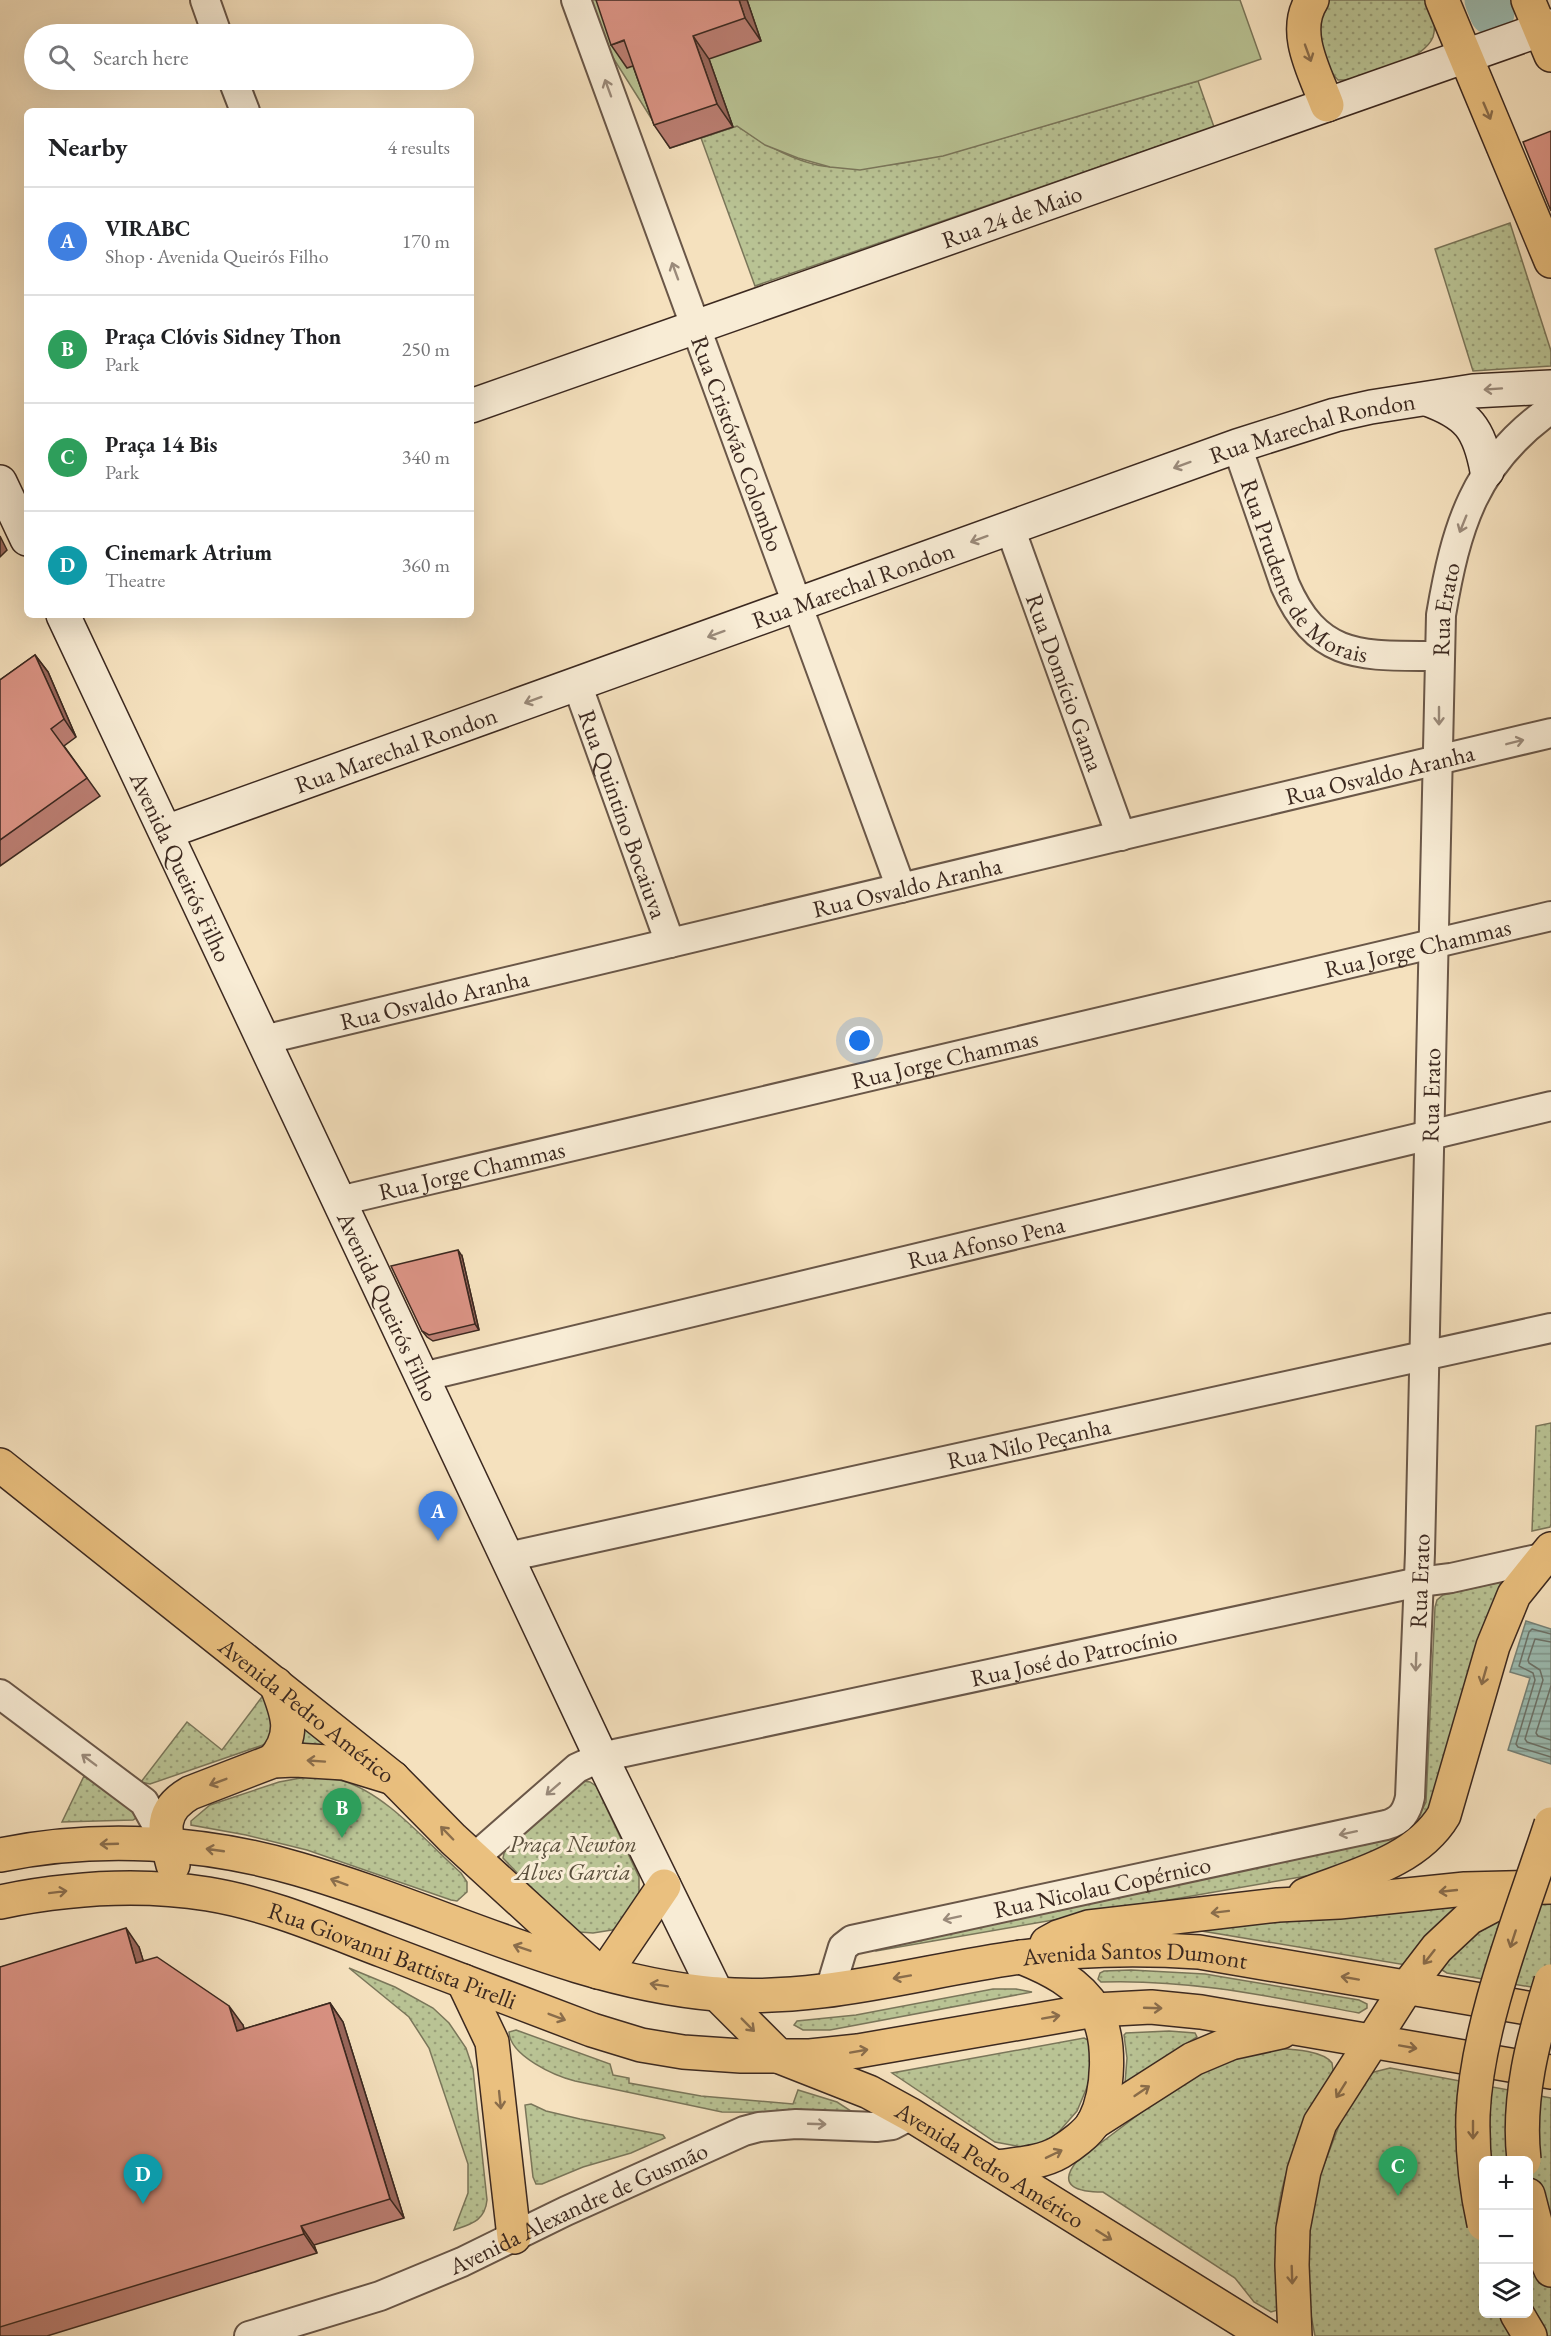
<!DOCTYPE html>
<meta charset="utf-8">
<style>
body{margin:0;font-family:"EB Garamond",serif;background:#f6f6f6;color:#202124}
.controls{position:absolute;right:18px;bottom:18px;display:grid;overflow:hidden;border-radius:9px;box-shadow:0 6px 24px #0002}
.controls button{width:54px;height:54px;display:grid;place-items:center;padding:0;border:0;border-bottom:2px solid #e0e0e0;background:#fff;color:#202124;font:30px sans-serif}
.you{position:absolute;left:860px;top:1041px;width:21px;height:21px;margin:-15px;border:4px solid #fff;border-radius:50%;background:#1a73e8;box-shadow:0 0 0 9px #1a73e833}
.badge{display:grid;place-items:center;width:39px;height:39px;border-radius:50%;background:#b45309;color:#fff;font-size:20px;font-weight:700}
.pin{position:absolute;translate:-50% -50px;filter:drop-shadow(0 2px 3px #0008)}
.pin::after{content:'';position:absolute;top:32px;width:21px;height:18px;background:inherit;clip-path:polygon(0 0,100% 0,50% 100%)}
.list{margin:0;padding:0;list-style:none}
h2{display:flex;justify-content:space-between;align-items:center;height:78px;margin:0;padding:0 24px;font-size:26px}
h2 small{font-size:20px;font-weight:400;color:#757577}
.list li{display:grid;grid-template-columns:39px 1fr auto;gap:18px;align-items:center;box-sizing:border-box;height:108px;padding:0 24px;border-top:2px solid #e0e0e0}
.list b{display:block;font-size:22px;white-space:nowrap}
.list p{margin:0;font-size:20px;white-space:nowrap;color:#757577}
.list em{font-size:20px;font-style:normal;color:#757577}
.icon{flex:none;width:33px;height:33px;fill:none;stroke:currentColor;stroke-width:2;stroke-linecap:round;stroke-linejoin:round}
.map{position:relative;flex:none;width:1551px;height:2336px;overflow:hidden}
.search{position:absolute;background:#fff;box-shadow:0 6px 24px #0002;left:24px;top:24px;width:450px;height:66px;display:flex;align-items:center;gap:15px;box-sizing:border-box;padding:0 21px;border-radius:33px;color:#757577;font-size:22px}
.panel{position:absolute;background:#fff;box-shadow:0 6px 24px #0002;left:24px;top:108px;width:450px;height:510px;border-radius:9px}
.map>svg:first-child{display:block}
.grass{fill:url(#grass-dots);stroke:#7a765a;stroke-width:1.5;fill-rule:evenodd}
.garden{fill:#b9c394;stroke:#7a765a;stroke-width:1.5}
.water{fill:url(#water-rules);stroke:#768278;stroke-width:1.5}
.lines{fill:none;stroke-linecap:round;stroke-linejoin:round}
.shore{stroke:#6c736a;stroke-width:1.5}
.river{stroke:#9cbdb3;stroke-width:45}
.street-casing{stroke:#6a5748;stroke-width:32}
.secondary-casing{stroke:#3c2920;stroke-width:36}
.primary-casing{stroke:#3c2920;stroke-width:36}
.highway-casing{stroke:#3c2920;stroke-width:36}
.street{stroke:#f8ecd5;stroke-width:28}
.secondary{stroke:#f8ecd5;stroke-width:33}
.primary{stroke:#eac07f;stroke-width:33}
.highway{stroke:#eac07f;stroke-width:33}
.primary-bridge-casing{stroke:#3c2920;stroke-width:36;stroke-linecap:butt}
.primary-bridge{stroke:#eac07f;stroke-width:33}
.wall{fill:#bb7e72;stroke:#3c2920;stroke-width:1.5}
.shaded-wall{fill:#99675c;stroke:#3c2920;stroke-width:1.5}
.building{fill:#da9384;stroke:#3c2920;stroke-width:1.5}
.oneway{stroke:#8a6d4b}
.oneway2{stroke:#9a8a7a}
.labels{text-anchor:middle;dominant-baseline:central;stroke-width:6;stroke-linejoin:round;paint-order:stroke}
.street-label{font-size:24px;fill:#3c2920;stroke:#f8ecd5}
.park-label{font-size:24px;font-style:italic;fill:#5b503d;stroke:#f8ecd5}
</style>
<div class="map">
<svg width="1551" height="2336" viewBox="0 0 1551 2336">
<defs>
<pattern id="grass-dots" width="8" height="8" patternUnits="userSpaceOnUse" patternTransform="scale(1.5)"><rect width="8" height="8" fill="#b9c394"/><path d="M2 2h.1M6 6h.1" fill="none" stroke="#989e78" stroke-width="1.8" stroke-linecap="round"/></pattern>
<pattern id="water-rules" width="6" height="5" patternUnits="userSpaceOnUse" patternTransform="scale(1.5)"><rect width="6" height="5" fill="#9cbdb3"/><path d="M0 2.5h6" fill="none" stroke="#809a91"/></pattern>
</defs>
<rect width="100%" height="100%" fill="#f5e1be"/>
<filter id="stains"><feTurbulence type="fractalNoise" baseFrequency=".00333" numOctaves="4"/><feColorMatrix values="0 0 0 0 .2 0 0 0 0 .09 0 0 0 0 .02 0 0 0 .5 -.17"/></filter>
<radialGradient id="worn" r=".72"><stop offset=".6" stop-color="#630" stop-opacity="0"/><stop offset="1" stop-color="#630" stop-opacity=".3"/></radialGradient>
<!-- grass -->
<g class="grass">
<path d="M1330,0H1428C1432,12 1437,24 1433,37C1424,60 1361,81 1338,80C1330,73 1318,45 1317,34C1316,23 1322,6 1330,0Z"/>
<path d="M1198,81L1214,127L755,286L701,138L737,126C762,143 800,165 832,167C900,171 963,150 1027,131C1084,114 1141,98 1198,81Z"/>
<polygon points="1510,223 1551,351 1551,366 1473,371 1435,249"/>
<polygon points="1551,1423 1551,1524 1550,1527 1532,1531 1536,1426"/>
<polygon points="1501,1582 1433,1803 1422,1820 1389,1847 1318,1874 876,1951 863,1944 1403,1833 1415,1823 1426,1802 1435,1607 1437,1600 1443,1595"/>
<polygon points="265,1693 271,1699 272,1737 263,1745 150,1784 141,1782 187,1722 222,1750"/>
<polygon points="302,1724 334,1747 295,1745"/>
<polygon points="84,1776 137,1811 136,1818 133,1820 62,1822"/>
<path d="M306,1777C319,1778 331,1778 343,1781C387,1794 427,1843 461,1873L467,1882V1892L457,1901L451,1900L307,1850L246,1835L191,1825V1821L210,1805L279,1782Z"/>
<polygon points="582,1781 590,1782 596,1786 639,1877 639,1898 620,1927 612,1930 593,1933 579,1932 567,1925 503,1858 505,1849"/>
<polygon points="1456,1899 1457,1907 1406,1965 1202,1931 1202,1927"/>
<polygon points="1551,1903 1551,1986 1543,1989 1447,1973 1442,1970 1442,1965 1478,1926 1535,1905"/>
<path d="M349,1968L395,1987L433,2008L449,2023L466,2048L473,2069L487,2200C485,2221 471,2224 454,2230L468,2193V2164L429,2048L409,2017Z"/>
<path d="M1131,1970L1205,1974L1359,2000L1367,2004V2008L1359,2013C1272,1997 1191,1979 1101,1982L1098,1979L1100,1973L1104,1971Z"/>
<polygon points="993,1989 1016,1989 1032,1992 830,2030 803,2030 794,2025 797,2021 856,2015"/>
<path d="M516,2030L610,2064L613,2075L629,2078V2083L701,2096L793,2104L798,2090L837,2102L854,2113L722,2112L575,2081C555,2076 510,2056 509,2032Z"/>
<polygon points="1169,2031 1195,2033 1197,2037 1125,2083 1127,2058 1124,2035 1126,2033"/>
<polygon points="1084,2038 1090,2041 1090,2080 1077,2111 1056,2135 1037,2145 1022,2147 995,2142 892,2073"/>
<path d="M1274,2048C1289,2049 1323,2050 1332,2063L1333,2070C1325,2098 1306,2127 1294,2154C1272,2201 1274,2255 1280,2305L1278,2310L1271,2312L1254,2302L1235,2278L1103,2192C1081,2192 1055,2188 1077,2161L1176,2086L1210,2065Z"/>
<path d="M1390,2068L1551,2098V2336H1315L1310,2310L1308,2239L1315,2188L1342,2118L1366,2077L1374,2072ZM1484,2160H1528V2314H1484Z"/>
<polygon points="531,2104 546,2111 580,2119 663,2135 665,2138 631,2153 583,2167 542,2184 536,2184 533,2177 525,2105"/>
</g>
<!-- garden -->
<polygon class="garden" points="591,0 1240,0 1261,59 1198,81 943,156 860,170 830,167 798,158 765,145 737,126 670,148 610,53"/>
<!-- water -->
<polygon class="water" points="1526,1621 1551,1629 1551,1764 1508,1750 1530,1678 1510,1672"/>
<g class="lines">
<!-- shore -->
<g class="shore">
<polyline points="1551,1634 1532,1629 1529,1632 1519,1666 1533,1673 1535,1680 1516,1744 1518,1747 1551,1757"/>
<polyline points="1551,1642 1535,1639 1528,1660 1529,1663 1540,1670 1543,1680 1525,1739 1527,1742 1551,1750"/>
<polyline points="1551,1686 1536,1733 1538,1736 1551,1740"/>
</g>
<!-- river -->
<polyline class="river" points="1487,0 1492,13"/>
<defs>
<g id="street">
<polyline points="205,0 217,34"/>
<path id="s1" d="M576,0L901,888"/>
<polyline points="233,80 245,111"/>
<path id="s2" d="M1237,446L1285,585C1319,663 1366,655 1440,656"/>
<path id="s3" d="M1010,528L1121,836"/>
<path id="s4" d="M577,684L670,943"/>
<path id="s5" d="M263,1040L1551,733"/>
<path id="s6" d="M339,1201L1551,916"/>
<path id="s7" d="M422,1377L1551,1106"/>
<path id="s8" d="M507,1557L1551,1328"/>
<polyline points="0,1694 144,1802 168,1845"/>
<path id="s9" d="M473,1859L577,1768L601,1757L1419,1582L1451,1578L1546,1557"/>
<path id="s10" d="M830,1990L843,1947L852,1940L1386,1825C1401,1821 1407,1812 1410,1797L1420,1553L1441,615C1456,527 1474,463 1551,409"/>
<path id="s11" d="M249,2336L380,2296L462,2262L566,2211L744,2131L759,2127L796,2124L876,2127L892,2125L911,2115"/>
</g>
<g id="secondary">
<path d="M1427,399C1468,414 1479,428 1487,471"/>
<path id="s12" d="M471,406L1551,26"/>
<polyline points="0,482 27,539"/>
<path id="s13" d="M63,615L601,1757L717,1994"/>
<path id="s14" d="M166,832L1237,446L1335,415L1371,407L1473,391L1551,387"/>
</g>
<g id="primary">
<path d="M1312,0C1291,32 1315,73 1327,105"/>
<polyline points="1442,0 1551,261"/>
<polyline points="1528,0 1551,55"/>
<path id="s15" d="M0,1465L393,1778L453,1839L598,1972"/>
<path d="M273,1761C296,1735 288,1714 276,1684"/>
<polyline points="1528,2195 1542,2249 1551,2270"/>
<polyline points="1517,2314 1530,2336"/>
</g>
<g id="highway">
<path id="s16" d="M0,1855C98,1835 203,1841 298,1869C438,1909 569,1981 716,1994C818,2003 920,1971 1021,1957C1080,1949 1139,1948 1199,1952L1551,2012"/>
<path d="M173,1865C165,1834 157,1812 190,1793L273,1761L295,1760L344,1763L393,1778"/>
<path d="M1305,1895C1353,1876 1416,1862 1444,1815L1493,1646L1514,1595L1551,1549"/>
<path id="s17" d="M0,1902C69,1888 138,1883 208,1894C269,1904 326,1929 384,1951C454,1978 523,2004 592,2030L641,2045L683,2052L741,2056H810L858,2051L1095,2010L1151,2007L1201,2012L1551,2072"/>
<polyline points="1047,1943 1058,1937 1089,1927 1278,1905 1339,1902 1465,1889 1551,1887"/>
<polyline points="605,1973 664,1886"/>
<polyline points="463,1981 492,2042 514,2237"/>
<path id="s18" d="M717,1994L780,2057L869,2092L911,2115L1267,2336"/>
<polyline points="1093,2123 1193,2059 1231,2043 1281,2032"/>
<path d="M997,2167C1018,2164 1041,2163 1060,2152C1070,2146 1088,2133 1094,2122C1109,2093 1112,2039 1095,2010C1079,1983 1049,1968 1021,1957"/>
<polyline points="1295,2336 1292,2265 1293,2229 1304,2171 1320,2123 1407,1987 1437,1948 1469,1918 1520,1891"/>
</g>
</defs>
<!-- street casing -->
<use href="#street" class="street-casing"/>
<!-- secondary casing -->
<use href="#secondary" class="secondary-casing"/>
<!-- primary casing -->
<use href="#primary" class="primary-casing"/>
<!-- highway casing -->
<use href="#highway" class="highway-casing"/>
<!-- street -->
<use href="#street" class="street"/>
<!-- secondary -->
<use href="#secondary" class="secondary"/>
<!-- primary -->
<use href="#primary" class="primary"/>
<!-- highway -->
<use href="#highway" class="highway"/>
<defs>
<g id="primary-bridge">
<path d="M1524,2160C1517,2099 1533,2039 1551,1981"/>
<path d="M1484,2224C1476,2188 1472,2152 1473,2115C1477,2022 1522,1913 1551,1824"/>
</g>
</defs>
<!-- primary-bridge casing -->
<use href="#primary-bridge" class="primary-bridge-casing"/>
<!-- primary-bridge -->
<use href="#primary-bridge" class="primary-bridge"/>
</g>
<!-- wall -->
<g class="wall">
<polygon points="747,0 761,41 709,59 733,127 670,148 654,125 633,66 627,68 611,45"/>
<polygon points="35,655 48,672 76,737 64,746 100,796 0,866 0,680"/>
<polygon points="462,1256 479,1330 433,1341 427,1337 422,1331"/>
<polygon points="139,1947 143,1961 243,2025 244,2029 330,2003 343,2022 404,2218 314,2245 317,2253 47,2336 0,2336 0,1967"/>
</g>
<!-- shaded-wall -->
<g class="shaded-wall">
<polygon points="739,0 747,0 761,41 745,18"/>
<polygon points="693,36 709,59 733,127 717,104"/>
<polygon points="0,536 7,550 0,557"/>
<polygon points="35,655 48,672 76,737 64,719"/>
<polygon points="458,1250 462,1256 479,1330 475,1324"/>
<polygon points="126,1928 139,1947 150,1982 136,1963"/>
<polygon points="330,2003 343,2022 404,2218 390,2199"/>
<polygon points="229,2006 243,2025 250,2050 237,2031"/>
<polygon points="301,2226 314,2245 317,2253 304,2234"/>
</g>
<!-- building -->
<g class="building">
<polygon points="596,0 739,0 745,18 693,36 717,104 654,125 624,40 611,45"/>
<polygon points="1551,131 1551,211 1523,142"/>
<polygon points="35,655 64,719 51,729 87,778 0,840 0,680"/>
<polygon points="458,1250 475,1324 429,1335 422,1331 391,1266"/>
<polygon points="126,1928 136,1963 157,1957 229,2006 237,2031 330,2003 390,2199 301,2226 304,2234 0,2327 0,1967"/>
</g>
<!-- one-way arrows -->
<defs><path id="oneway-shaft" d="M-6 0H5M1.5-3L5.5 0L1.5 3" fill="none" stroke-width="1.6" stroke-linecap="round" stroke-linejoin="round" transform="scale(1.5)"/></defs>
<g class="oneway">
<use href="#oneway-shaft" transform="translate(1308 53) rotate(70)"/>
<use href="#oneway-shaft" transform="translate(1487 111) rotate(67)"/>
<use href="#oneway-shaft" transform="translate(1484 1676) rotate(106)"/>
<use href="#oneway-shaft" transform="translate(316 1761) rotate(-176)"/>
<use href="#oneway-shaft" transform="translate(218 1782) rotate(159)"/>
<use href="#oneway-shaft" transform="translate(447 1833) rotate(-134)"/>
<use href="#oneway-shaft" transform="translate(109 1844) rotate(178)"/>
<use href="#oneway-shaft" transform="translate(215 1850) rotate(-172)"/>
<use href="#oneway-shaft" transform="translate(339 1882) rotate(-160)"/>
<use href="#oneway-shaft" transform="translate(1448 1891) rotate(174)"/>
<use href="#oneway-shaft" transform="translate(58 1892) rotate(-7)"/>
<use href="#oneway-shaft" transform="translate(1220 1912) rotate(173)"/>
<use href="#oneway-shaft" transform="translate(1513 1939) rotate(108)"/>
<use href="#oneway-shaft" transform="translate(522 1948) rotate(-161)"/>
<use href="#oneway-shaft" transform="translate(1429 1957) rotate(128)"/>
<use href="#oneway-shaft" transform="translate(902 1977) rotate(170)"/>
<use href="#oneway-shaft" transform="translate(1350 1978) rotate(-170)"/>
<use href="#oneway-shaft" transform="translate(659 1985) rotate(-171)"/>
<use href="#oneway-shaft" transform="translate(1153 2008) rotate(2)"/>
<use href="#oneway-shaft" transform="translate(557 2017) rotate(21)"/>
<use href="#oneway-shaft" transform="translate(1051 2017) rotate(-10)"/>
<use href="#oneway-shaft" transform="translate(748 2025) rotate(45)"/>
<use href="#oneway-shaft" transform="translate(1408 2047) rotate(10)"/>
<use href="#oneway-shaft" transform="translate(859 2051) rotate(-10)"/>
<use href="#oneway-shaft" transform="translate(1341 2090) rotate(122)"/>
<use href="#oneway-shaft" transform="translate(1142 2091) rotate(-34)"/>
<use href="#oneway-shaft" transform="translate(500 2100) rotate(84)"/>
<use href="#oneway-shaft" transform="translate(1473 2130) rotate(90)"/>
<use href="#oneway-shaft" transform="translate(1054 2154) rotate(-26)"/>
<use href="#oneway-shaft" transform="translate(1104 2235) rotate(32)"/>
<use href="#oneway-shaft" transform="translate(1292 2275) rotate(88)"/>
</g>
<g class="oneway2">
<use href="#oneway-shaft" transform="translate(608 88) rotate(-110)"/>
<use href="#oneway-shaft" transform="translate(675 271) rotate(-110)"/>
<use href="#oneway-shaft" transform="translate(1493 389) rotate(176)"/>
<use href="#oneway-shaft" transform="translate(1182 465) rotate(160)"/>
<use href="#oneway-shaft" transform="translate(1463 524) rotate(112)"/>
<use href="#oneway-shaft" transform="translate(979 539) rotate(160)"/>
<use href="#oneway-shaft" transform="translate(716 634) rotate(160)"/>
<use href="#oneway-shaft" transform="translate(533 700) rotate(160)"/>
<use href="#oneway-shaft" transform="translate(1439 716) rotate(90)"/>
<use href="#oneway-shaft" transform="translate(1515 742) rotate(-14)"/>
<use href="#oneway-shaft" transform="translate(1416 1662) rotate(92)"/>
<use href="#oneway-shaft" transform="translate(89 1760) rotate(-143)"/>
<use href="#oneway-shaft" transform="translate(553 1789) rotate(139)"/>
<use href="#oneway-shaft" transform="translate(1348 1833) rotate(168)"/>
<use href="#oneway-shaft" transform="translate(952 1918) rotate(168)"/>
<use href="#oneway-shaft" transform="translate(817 2124) rotate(2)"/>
</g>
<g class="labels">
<!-- street labels -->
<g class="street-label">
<text stroke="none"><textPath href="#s12" startOffset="573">Rua 24 de Maio</textPath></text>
<text stroke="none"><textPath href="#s14" startOffset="1216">Rua Marechal Rondon</textPath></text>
<text stroke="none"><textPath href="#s1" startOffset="472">Rua Cristóvão Colombo</textPath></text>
<text stroke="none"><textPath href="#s2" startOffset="148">Rua Prudente de Morais</textPath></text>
<text stroke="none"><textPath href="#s14" startOffset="730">Rua Marechal Rondon</textPath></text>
<text stroke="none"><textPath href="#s10" startOffset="1830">Rua Erato</textPath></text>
<text stroke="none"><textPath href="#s3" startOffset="164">Rua Domício Gama</textPath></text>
<text stroke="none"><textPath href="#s14" startOffset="244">Rua Marechal Rondon</textPath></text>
<text stroke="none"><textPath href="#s5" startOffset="1148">Rua Osvaldo Aranha</textPath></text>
<text stroke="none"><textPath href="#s4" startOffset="138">Rua Quintino Bocaiuva</textPath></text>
<text stroke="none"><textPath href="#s13" startOffset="278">Avenida Queirós Filho</textPath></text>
<text stroke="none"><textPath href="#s5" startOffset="662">Rua Osvaldo Aranha</textPath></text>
<text stroke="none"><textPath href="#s6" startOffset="1108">Rua Jorge Chammas</textPath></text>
<text stroke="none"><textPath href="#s5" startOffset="176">Rua Osvaldo Aranha</textPath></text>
<text stroke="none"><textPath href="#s6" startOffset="622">Rua Jorge Chammas</textPath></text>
<text stroke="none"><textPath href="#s10" startOffset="1344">Rua Erato</textPath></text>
<text stroke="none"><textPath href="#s6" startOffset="136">Rua Jorge Chammas</textPath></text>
<text stroke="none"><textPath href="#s7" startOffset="580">Rua Afonso Pena</textPath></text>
<text stroke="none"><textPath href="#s13" startOffset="764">Avenida Queirós Filho</textPath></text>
<text stroke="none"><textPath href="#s8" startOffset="534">Rua Nilo Peçanha</textPath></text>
<text stroke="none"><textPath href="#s10" startOffset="858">Rua Erato</textPath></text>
<text stroke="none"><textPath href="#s9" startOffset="648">Rua José do Patrocínio</textPath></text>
<text stroke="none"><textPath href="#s15" startOffset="393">Avenida Pedro Américo</textPath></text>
<text stroke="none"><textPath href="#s10" startOffset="312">Rua Nicolau Copérnico</textPath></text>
<text stroke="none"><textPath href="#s17" startOffset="404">Rua Giovanni Battista Pirelli</textPath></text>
<text stroke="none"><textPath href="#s16" startOffset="1161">Avenida Santos Dumont</textPath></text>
<text stroke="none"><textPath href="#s18" startOffset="326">Avenida Pedro Américo</textPath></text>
<text stroke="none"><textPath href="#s11" startOffset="354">Avenida Alexandre de Gusmão</textPath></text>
</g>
<!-- park labels -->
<g class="park-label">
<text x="573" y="1843">Praça Newton<tspan x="573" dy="28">Alves Garcia</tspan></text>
</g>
</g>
<rect width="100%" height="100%" filter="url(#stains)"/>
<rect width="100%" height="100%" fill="url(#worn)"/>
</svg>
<div class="controls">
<button>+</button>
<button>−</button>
<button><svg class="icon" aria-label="layers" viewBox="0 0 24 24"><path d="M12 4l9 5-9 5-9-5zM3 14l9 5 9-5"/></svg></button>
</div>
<div class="you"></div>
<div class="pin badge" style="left:438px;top:1541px;background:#3f7fe0">A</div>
<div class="pin badge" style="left:342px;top:1838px;background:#2e9e5b">B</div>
<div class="pin badge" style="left:1398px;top:2196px;background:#2e9e5b">C</div>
<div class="pin badge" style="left:143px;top:2204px;background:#0f9aa8">D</div>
<div class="search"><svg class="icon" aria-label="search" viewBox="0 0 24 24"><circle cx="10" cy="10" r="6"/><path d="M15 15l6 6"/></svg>Search here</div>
<section class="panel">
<h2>Nearby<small>4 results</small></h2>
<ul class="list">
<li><span class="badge" style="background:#3f7fe0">A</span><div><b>VIRABC</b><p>Shop · Avenida Queirós Filho</p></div><em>170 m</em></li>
<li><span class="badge" style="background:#2e9e5b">B</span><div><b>Praça Clóvis Sidney Thon</b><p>Park</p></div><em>250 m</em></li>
<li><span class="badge" style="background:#2e9e5b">C</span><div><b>Praça 14 Bis</b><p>Park</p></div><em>340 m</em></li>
<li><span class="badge" style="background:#0f9aa8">D</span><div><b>Cinemark Atrium</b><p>Theatre</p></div><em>360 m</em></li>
</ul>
</section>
</div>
